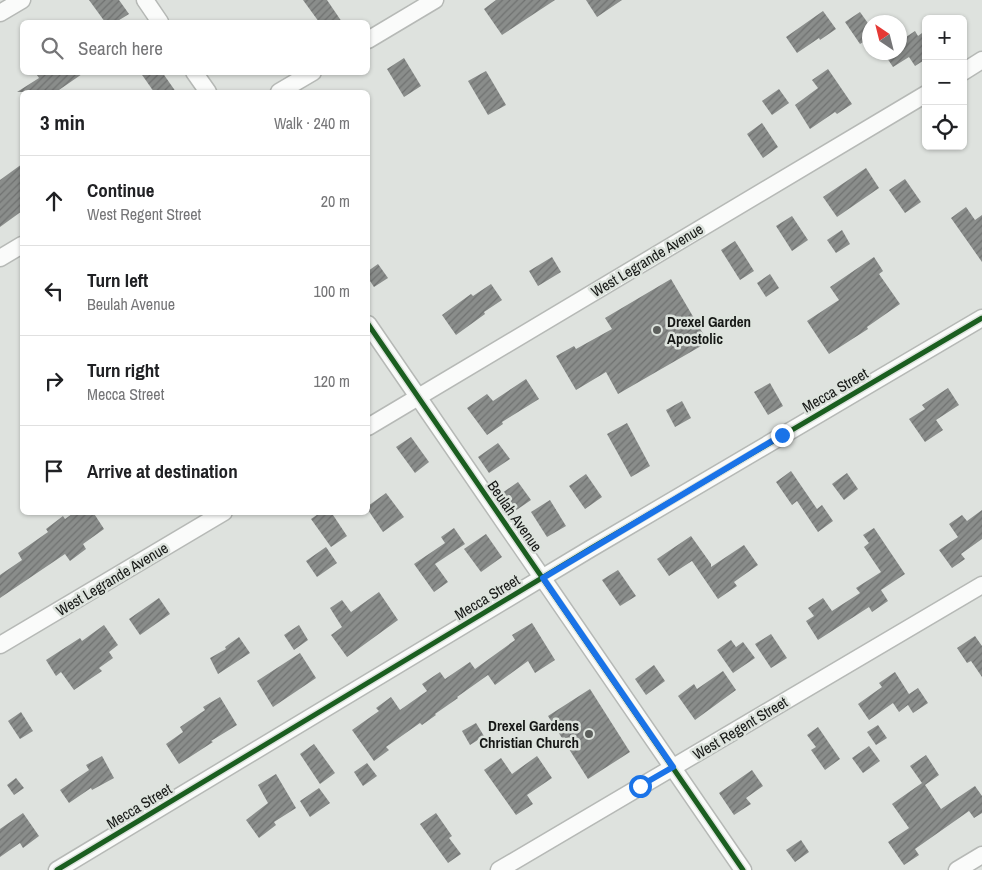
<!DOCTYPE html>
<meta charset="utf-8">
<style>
body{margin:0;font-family:"Archivo Narrow",sans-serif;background:#f2f2f2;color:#202124}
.controls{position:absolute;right:15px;top:15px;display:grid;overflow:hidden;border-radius:8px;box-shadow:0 1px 4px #0004}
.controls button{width:45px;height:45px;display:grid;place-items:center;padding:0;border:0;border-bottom:1px solid #e0e0e0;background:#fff;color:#202124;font:25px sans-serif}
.compass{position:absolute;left:862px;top:15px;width:45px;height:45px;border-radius:50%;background:#fff;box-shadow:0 1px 4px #0004;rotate:325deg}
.stop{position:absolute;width:15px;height:15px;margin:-11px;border:4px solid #1a73e8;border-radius:50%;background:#fff}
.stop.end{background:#1a73e8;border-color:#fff;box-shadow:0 1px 5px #0008}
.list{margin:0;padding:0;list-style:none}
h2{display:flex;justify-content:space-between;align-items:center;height:65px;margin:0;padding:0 20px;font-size:21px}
h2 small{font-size:16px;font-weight:400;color:#757577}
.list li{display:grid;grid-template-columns:32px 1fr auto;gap:15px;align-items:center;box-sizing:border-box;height:90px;padding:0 20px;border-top:1px solid #e0e0e0}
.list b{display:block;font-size:19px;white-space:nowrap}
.list p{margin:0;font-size:16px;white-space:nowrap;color:#757577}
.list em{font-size:16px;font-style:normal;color:#757577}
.icon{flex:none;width:28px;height:28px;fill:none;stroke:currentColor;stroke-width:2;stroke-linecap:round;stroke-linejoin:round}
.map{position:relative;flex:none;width:982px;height:870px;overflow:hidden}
.search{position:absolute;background:#fff;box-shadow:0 1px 4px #0004;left:20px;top:20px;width:350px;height:55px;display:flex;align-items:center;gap:12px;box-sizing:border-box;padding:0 18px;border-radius:8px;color:#757577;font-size:19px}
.panel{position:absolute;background:#fff;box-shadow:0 1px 4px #0004;left:20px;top:90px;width:350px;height:425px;border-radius:8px}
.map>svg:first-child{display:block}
.building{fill:url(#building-hatch)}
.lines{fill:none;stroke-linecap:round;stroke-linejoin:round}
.street-casing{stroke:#b6b9b6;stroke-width:19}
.street{stroke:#fafbfa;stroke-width:16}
.cycleway-casing{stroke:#dde3dd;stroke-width:8}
.cycleway{stroke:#1b5e20;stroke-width:5}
.route{stroke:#1a73e8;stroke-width:6}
.poi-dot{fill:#5c5f5c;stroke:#dde3dd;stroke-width:2}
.labels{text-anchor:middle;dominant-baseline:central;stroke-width:5;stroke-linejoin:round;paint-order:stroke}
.street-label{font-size:15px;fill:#161816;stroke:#dde3dd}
.poi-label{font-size:15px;font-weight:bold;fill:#161816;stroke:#dde3dd;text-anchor:start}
</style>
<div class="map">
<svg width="982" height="870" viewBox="0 0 982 870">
<defs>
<pattern id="building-hatch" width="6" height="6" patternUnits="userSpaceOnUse" patternTransform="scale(1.25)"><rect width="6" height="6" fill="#8a8d8b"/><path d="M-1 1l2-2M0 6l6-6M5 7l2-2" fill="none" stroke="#707271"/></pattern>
</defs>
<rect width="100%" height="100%" fill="#dee2de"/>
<!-- building -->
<g class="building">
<polygon points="89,0 119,0 129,14 116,22 105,22"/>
<polygon points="303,0 327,0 342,22 319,22"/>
<polygon points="496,0 555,0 502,35 484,9"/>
<polygon points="586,0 622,0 597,17"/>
<polygon points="823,11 836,29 820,40 819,38 797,53 786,37"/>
<polygon points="860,12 870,26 870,38 860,44 845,22"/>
<polygon points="926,30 926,59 915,66 909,57 893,67 883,52 900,52 900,41 915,31 918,36"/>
<polygon points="404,58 421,86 404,97 387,69"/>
<polygon points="828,69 852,104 837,114 835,112 810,129 795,105 818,88 812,80"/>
<polygon points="486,71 506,105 488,115 468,81"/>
<polygon points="35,72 85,72 56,92 17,92 39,78"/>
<polygon points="140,72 162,72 176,92 154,92"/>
<polygon points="779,89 789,103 772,115 762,101"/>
<polygon points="762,123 778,147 763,158 747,134"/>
<polygon points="22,164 22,211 0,227 0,180"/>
<polygon points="866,168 879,188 837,217 823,197"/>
<polygon points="905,179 921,202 905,213 889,190"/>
<polygon points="966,207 975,220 982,215 982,262 951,218"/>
<polygon points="792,216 808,240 792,251 776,226"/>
<polygon points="842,230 850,244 836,253 827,240"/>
<polygon points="735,241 754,271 740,280 721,250"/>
<polygon points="552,257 561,272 538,286 529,271"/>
<polygon points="874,257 883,271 879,274 900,304 867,327 868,329 829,354 807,321 839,300 830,287"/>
<polygon points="378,264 388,278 374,287 368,278 368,271"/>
<polygon points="770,274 779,288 766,297 757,283"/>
<polygon points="671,279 708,342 618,394 606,372 576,390 556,356 574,346 576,349 612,329 605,318"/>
<polygon points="491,284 502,300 484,312 485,314 456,335 442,315 471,294 473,296"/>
<polygon points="526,379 539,399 502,422 503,424 487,435 467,408 487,394 493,401"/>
<polygon points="770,383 783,406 768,415 754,392"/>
<polygon points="948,388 959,405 936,420 943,430 925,442 909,419 925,409 922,405"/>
<polygon points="682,401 691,418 675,427 666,410"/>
<polygon points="627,423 650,466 631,477 607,434"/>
<polygon points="411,437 429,462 415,473 396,447"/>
<polygon points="498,443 510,459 489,473 478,457"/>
<polygon points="791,471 817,509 822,505 833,521 818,532 797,501 792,505 776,482"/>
<polygon points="847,473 858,489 844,500 832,484"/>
<polygon points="586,474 602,497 585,509 569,486"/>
<polygon points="518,482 531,500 515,511 502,493"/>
<polygon points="386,493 404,517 383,532 368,510 368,506"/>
<polygon points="550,500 566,526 547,537 531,512"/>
<polygon points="982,510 982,539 961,554 965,559 952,568 939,550 958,537 949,524 962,515 967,521"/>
<polygon points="75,512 93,512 104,529 83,544 86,549 70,561 65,554 0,598 0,575 22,560 18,553 48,532 46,529 63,516 65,519"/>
<polygon points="321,512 331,512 347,536 331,547 311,519"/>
<polygon points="454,528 465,544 435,564 448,582 434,592 414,564 445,543 441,537"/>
<polygon points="874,528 905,574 881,590 888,601 872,612 869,607 818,640 806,621 814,616 808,608 823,598 832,611 860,593 856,588 881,572 864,547 869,543 863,535"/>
<polygon points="486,534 502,557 481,572 464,549"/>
<polygon points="691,536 711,564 711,567 744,545 758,565 734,582 737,586 718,599 692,561 669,576 657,559"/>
<polygon points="326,547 337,563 317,577 306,561"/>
<polygon points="618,570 636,596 620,606 602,580"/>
<polygon points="379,592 398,620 347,657 331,635 342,627 330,608 342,600 351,612"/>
<polygon points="159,598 170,614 140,635 129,619"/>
<polygon points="532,623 555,660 535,673 528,661 495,685 488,675 457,697 458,698 435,714 436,715 422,725 420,723 386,747 389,750 374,761 352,730 379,711 376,708 391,697 400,710 427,691 422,684 440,672 445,679 470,662 475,669 515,640 512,635"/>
<polygon points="104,625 118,645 109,652 113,658 99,668 102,671 74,690 61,672 56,676 46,660 80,638 82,641"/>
<polygon points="299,625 308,640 294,650 284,635"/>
<polygon points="771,634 787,658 771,668 755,644"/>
<polygon points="975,636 982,646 982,677 971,661 967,663 957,648"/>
<polygon points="239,637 250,653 218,674 210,658 226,649 225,647"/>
<polygon points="731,640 736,647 743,642 755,658 733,673 717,650"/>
<polygon points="300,653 316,678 273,707 257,681"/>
<polygon points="654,665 665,681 646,695 635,679"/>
<polygon points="723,671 736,690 695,720 678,696 694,684 697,689"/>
<polygon points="895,672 909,694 918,688 928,703 913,713 908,705 899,712 893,703 869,720 858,704 882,687 879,683"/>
<polygon points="590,689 630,752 588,779 548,716"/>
<polygon points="220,697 237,725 211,741 213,742 179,764 166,744 183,732 180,727 205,710 203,707"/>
<polygon points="21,712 33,731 20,739 8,721"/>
<polygon points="476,723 484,736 470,745 462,731"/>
<polygon points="878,725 887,738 876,745 867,732"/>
<polygon points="818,727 840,759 825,770 811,750 816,747 807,735"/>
<polygon points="314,744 335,773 320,784 300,754"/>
<polygon points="869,746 880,761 863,773 852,758"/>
<polygon points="926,755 939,775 925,785 941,809 975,786 982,796 982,813 974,818 969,811 915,849 919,855 904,865 888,842 909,828 892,804 922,783 910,766"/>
<polygon points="102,756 114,778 92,790 91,788 69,803 60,790 89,770 86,765"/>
<polygon points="537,756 552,778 527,795 533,804 516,815 484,770 501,758 512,774"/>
<polygon points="367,763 377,776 363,786 354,772"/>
<polygon points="752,770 763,786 746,798 751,804 734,815 719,793"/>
<polygon points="276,774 296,808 274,822 276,825 259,838 246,820 268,803 258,785"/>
<polygon points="16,778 24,788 14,795 7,785"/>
<polygon points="319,788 330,803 310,817 300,801"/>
<polygon points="23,813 39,836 23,848 20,843 0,857 0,829"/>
<polygon points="436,813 452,836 449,838 461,854 448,863 420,824"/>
<polygon points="801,840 809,852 795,862 786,850"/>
</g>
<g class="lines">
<defs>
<g id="street">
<polyline points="145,0 160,22"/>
<polyline points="0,13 22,0"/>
<polyline points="368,40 435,0"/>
<polyline points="194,72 208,92"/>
<polyline points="963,72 982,60"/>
<polyline points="279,92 313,72"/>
<polyline points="0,258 22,245"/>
<polyline points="368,324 743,870"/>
<polyline points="368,427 926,94"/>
<polyline points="0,645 224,512"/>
<polyline points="57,870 590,549 982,318"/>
<polyline points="499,870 982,585"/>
<polyline points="957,870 982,855"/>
</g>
</defs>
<!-- street casing -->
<use href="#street" class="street-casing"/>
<!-- street -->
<use href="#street" class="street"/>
<defs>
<g id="cycleway">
<polyline points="368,324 743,870"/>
<polyline points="57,870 590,549 982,318"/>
</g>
</defs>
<!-- cycleway casing -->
<use href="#cycleway" class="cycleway-casing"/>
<!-- cycleway -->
<use href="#cycleway" class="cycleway"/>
</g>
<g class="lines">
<!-- route -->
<polyline class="route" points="640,786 673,767 543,578 782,435"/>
</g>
<!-- markers -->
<g class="poi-dot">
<circle cx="657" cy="330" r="5"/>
<circle cx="589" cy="734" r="5"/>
</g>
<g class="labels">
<!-- street labels -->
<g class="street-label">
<text transform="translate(647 260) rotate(-31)">West Legrande Avenue</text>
<text transform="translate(835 390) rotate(-30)">Mecca Street</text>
<text transform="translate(515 516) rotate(55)">Beulah Avenue</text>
<text transform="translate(112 579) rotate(-31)">West Legrande Avenue</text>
<text transform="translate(487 597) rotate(-31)">Mecca Street</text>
<text transform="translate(740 728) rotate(-31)">West Regent Street</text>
<text transform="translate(139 806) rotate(-31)">Mecca Street</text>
</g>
<!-- poi labels -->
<g class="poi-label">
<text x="667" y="321">Drexel Garden<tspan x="667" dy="17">Apostolic</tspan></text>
<text x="579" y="725" text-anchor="end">Drexel Gardens<tspan x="579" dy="17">Christian Church</tspan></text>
</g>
</g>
</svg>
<div class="controls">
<button>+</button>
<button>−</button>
<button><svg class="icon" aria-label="locate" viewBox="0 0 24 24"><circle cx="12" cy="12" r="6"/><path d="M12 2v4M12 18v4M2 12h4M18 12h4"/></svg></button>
</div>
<svg class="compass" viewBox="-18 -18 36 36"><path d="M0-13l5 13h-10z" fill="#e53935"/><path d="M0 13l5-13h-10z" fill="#757577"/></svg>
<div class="stop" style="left:640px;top:786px"></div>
<div class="stop end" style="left:782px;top:435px"></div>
<div class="search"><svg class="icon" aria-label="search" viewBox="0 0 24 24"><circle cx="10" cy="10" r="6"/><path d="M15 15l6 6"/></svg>Search here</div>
<section class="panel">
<h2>3 min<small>Walk · 240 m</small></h2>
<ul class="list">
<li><svg class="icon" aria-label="ahead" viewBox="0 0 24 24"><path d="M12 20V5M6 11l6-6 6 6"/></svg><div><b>Continue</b><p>West Regent Street</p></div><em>20 m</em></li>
<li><svg class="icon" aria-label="left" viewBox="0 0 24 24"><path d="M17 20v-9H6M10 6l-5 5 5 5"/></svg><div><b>Turn left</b><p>Beulah Avenue</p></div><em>100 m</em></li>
<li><svg class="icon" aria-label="right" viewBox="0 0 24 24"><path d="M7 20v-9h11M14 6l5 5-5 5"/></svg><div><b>Turn right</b><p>Mecca Street</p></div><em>120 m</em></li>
<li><svg class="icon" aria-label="arrive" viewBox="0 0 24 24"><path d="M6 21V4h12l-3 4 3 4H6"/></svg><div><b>Arrive at destination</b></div></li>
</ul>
</section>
</div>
